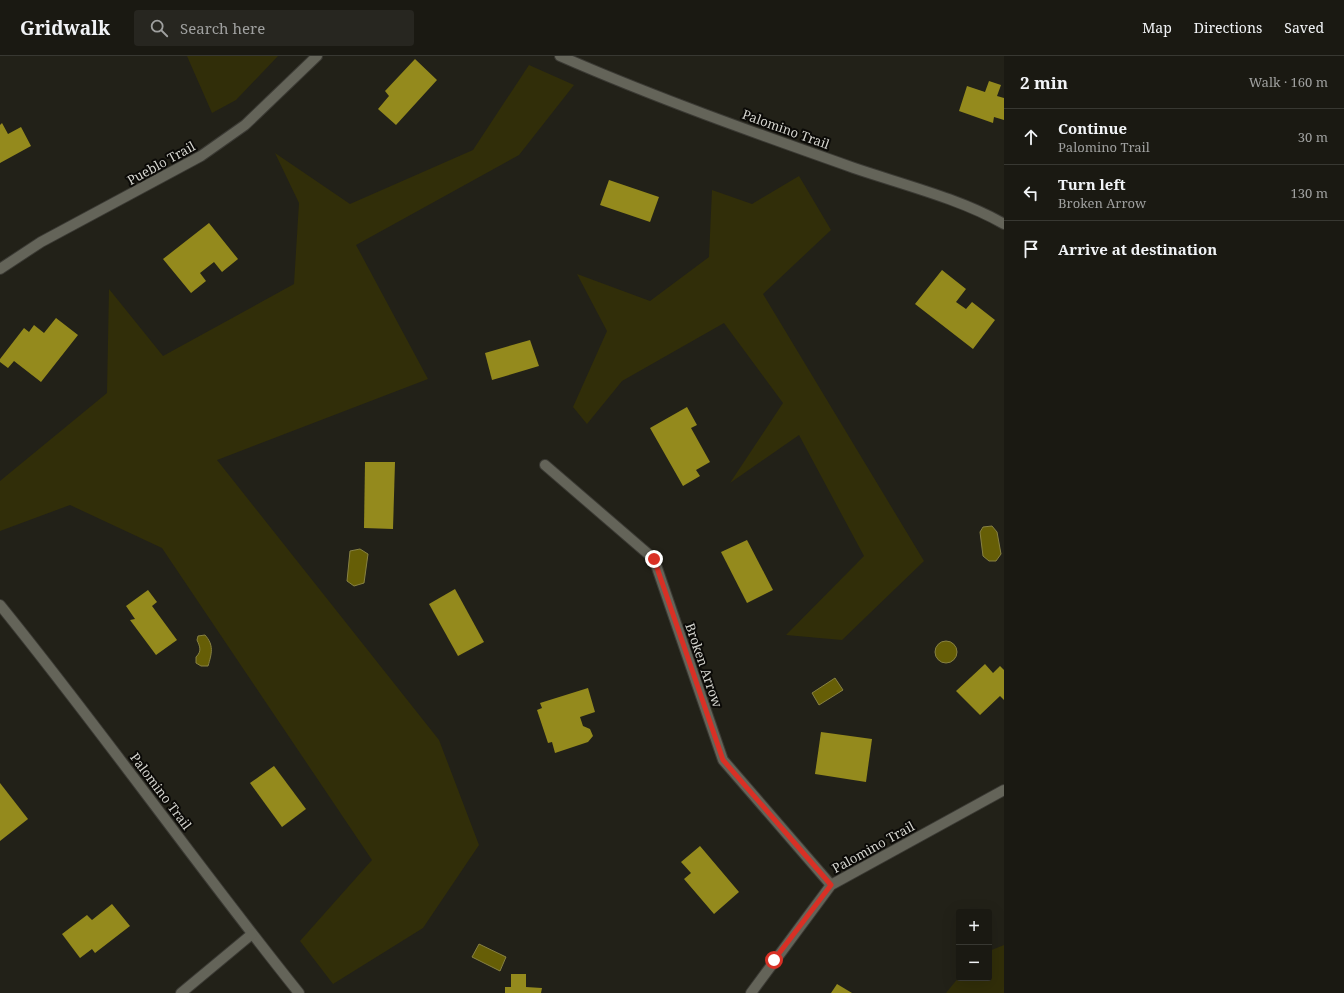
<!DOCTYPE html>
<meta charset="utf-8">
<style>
body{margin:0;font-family:"Noto Serif",serif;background:#272620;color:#f1f3f6}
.controls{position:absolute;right:12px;bottom:12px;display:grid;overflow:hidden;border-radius:4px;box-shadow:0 4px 16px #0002}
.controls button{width:36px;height:36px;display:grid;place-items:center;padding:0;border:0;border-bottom:1px solid #383832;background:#1a1912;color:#f1f3f6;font:20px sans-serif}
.stop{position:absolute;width:12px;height:12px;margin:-9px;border:3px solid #d93025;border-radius:50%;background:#fff}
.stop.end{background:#d93025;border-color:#fff;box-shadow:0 1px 4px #0008}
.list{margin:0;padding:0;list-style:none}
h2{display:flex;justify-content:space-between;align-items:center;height:52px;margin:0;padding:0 16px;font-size:17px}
h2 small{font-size:13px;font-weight:400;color:#9fa09f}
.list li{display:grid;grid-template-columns:26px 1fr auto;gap:12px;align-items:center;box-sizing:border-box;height:56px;padding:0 16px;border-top:1px solid #383832}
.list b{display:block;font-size:15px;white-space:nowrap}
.list p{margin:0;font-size:13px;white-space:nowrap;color:#9fa09f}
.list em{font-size:13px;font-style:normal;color:#9fa09f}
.icon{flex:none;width:22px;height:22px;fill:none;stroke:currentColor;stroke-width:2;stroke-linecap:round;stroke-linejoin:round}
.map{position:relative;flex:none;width:1004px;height:937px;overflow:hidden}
header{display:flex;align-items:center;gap:24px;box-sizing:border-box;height:56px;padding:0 20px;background:#1a1912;border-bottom:1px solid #383832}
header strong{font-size:19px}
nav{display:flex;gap:22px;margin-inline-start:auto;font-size:14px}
.search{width:280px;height:36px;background:#272620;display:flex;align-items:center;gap:10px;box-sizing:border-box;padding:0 14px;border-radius:4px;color:#9fa09f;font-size:15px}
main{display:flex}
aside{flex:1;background:#1a1912}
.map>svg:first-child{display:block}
.green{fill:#312e09}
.water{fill:#665e06;stroke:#878142}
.building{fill:#948a1d}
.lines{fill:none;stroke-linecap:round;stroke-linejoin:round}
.street-casing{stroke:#3b3a34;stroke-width:12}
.street{stroke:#646459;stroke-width:10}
.route{stroke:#d93025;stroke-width:5}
.labels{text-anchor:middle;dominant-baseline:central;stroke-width:4;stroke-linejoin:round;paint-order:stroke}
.street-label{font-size:13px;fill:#d4d4ce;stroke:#0b0a07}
</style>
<header>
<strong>Gridwalk</strong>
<div class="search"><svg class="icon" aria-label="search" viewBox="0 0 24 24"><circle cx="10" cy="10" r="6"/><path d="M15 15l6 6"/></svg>Search here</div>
<nav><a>Map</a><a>Directions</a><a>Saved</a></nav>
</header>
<main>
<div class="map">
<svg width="1004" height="937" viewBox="0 0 1004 937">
<rect width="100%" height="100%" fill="#222118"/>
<!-- green -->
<g class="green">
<polygon points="187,0 278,0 236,44 212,57"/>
<polygon points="529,9 574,29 519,99 356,189 428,323 217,404 439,684 479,789 423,872 333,928 300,885 372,804 162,492 70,449 0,475 0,425 107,337 109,233 163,300 294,228 299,147 275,97 350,148 473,94"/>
<polygon points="799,120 831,174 763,238 924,505 842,584 786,579 864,500 799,379 730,427 783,347 724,267 622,325 587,368 573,351 607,275 577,218 650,245 709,201 712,134 752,148"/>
<polygon points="1004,889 1004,937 946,937 959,921 989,922 989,895"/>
</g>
<!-- water -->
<g class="water">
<polygon points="992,470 997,476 1001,498 996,505 989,505 983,500 980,476 983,471"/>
<polygon points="360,493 368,498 364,527 354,530 347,525 350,495"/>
<path d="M205,579C214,589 212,597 208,610H201L196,607V601C202,595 200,591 197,584L198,580Z"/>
<circle cx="946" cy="596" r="11"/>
<polygon points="835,622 843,634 819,649 812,637"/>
<polygon points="479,888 506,901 500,915 472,901"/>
</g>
<!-- building -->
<g class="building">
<polygon points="415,3 437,24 396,69 378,53 389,40 385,35"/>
<polygon points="989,25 1001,29 997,40 1004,42 1004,64 994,61 993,67 959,55 967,30 985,36"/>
<polygon points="2,67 8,78 21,71 31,90 0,107 0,69"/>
<polygon points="609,124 659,141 650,166 600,149"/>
<polygon points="209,167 238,203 222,216 214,206 200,217 206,225 191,237 163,203"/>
<polygon points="942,214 966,233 956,246 966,253 972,246 995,264 973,293 915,248"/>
<polygon points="56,262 78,279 41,326 14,305 8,312 0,306 0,303 24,272 29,276 34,269 44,277"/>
<polygon points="530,284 539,310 492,324 485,297"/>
<polygon points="687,351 697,369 691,372 710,406 696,414 700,420 683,430 650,372"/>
<polygon points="365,406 395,406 393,473 364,472"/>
<polygon points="747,484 773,534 747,547 721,496"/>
<polygon points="455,533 484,586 458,600 429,548"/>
<polygon points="148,534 157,546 152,550 177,584 156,599 130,564 135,563 126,550"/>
<polygon points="985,608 993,617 1000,610 1004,614 1004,644 1000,640 980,659 956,635"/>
<polygon points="588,632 595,656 580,661 583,670 590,673 593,680 588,686 555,697 552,686 548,687 537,654 542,652 540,647"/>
<polygon points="821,676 872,683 866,726 815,718"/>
<polygon points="274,710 306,753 282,771 250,727"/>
<polygon points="0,727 28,763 0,785"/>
<polygon points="700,790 739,836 714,858 684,823 691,817 681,806"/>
<polygon points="112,848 130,870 95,897 92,893 80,902 62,878 87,859 92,864"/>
<polygon points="511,918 526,918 526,931 542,932 541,937 505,937 505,931 511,931"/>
<polygon points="837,928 852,937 831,937"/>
</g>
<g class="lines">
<defs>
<g id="street">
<path d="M560,0C656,42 755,77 854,112C901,128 961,143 1004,168"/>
<polyline points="0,213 41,186 201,100 245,69 317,0"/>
<polyline points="545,409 654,503 723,704 831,829"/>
<path d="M0,549C103,676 197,810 299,937"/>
<polyline points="181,937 252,878"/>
<polyline points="751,937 831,829 1004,734"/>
</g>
</defs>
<!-- street casing -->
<use href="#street" class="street-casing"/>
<!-- street -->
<use href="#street" class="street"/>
</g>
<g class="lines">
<!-- route -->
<polyline class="route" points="654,503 723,704 831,829 774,904"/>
</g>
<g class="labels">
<!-- street labels -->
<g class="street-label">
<text transform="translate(786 73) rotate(20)">Palomino Trail</text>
<text transform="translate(161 107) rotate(-29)">Pueblo Trail</text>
<text transform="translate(704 609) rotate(71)">Broken Arrow</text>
<text transform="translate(161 735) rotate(53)">Palomino Trail</text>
<text transform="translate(873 791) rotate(-29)">Palomino Trail</text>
</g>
</g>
</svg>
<div class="controls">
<button>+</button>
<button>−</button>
</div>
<div class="stop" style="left:774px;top:904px"></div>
<div class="stop end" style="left:654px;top:503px"></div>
</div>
<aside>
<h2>2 min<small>Walk · 160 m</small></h2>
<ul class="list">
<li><svg class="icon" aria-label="ahead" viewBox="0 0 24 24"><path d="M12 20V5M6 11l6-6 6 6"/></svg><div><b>Continue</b><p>Palomino Trail</p></div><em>30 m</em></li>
<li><svg class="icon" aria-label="left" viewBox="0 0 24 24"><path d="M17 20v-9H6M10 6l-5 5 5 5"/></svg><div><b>Turn left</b><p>Broken Arrow</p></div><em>130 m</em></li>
<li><svg class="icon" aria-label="arrive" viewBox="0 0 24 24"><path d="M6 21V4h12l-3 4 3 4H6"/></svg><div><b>Arrive at destination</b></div></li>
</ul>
</aside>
</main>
